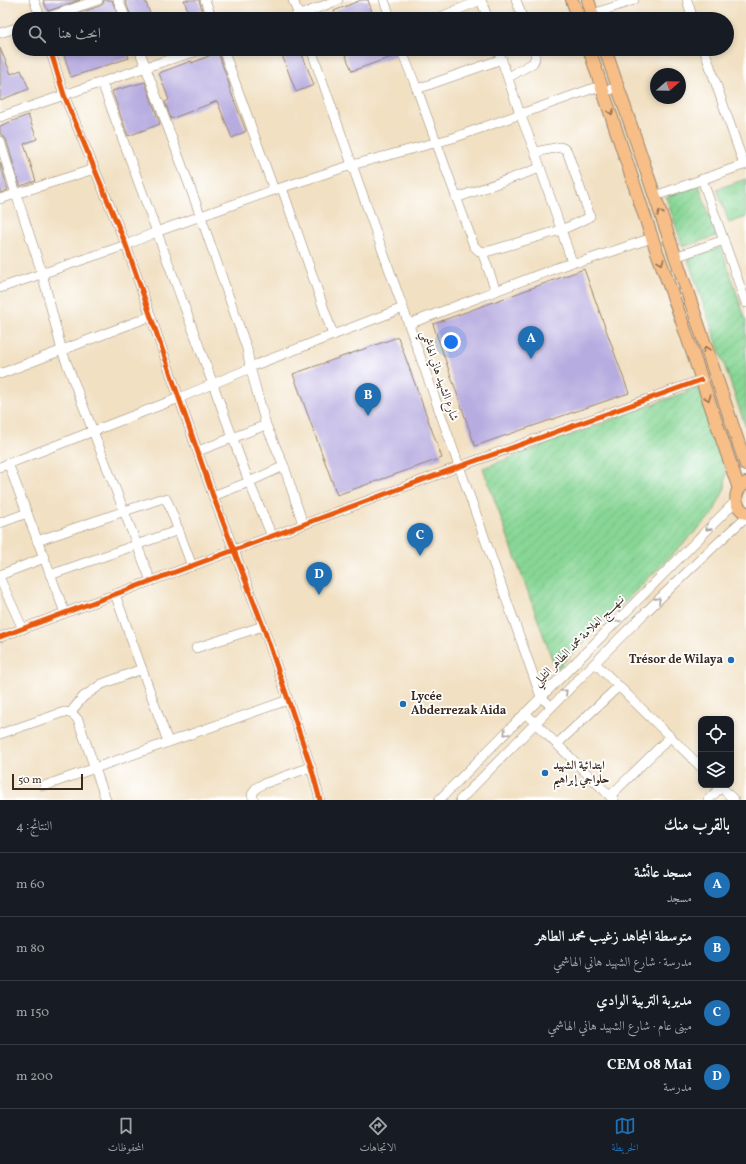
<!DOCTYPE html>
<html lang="ar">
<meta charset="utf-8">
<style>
body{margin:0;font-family:Vollkorn,Amiri,serif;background:#20242c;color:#f1f3f6;direction:rtl}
.controls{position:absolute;right:12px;bottom:12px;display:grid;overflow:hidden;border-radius:8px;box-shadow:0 2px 6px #0003}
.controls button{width:36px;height:36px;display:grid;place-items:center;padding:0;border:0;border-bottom:1px solid #363941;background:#171b24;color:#f1f3f6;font:20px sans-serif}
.compass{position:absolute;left:650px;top:68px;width:36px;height:36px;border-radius:50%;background:#171b24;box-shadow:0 2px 6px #0003;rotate:70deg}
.scale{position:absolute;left:12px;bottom:10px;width:71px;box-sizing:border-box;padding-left:4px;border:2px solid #3b2a1e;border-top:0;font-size:11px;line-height:14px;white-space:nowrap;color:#3b2a1e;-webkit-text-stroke:3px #fff;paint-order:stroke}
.you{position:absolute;left:451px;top:342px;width:14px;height:14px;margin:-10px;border:3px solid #fff;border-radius:50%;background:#1a73e8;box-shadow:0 0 0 6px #1a73e833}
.badge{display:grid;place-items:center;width:26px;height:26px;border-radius:50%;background:#1f6fb2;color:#fff;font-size:13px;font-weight:700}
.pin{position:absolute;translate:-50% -33px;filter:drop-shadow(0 1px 2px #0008)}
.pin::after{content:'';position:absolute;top:21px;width:14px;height:12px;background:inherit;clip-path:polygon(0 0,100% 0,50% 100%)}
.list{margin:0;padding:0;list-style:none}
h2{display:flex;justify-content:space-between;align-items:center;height:52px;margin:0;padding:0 16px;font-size:17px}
h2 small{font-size:13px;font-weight:400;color:#9ea1a6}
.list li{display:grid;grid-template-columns:26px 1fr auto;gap:12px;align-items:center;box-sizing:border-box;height:64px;padding:0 16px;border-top:1px solid #363941}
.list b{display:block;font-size:15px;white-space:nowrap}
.list p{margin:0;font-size:13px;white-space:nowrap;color:#9ea1a6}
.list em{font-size:13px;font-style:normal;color:#9ea1a6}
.icon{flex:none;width:22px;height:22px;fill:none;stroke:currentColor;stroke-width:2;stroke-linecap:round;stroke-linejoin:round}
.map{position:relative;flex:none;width:746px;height:800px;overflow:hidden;direction:ltr}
.search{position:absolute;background:#171b24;box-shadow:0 2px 6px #0003;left:12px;right:12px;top:12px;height:44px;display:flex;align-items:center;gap:10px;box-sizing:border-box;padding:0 14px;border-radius:22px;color:#9ea1a6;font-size:15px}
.sheet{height:308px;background:#171b24}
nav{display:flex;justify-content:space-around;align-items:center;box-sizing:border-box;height:56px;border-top:1px solid #363941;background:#171b24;font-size:11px;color:#9ea1a6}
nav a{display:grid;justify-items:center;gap:2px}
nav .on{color:#1f6fb2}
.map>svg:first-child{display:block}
.park{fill:url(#park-crowns);stroke:#61805a}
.garden{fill:url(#garden-furrows);stroke:#61805a}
.building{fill:#b7ace0}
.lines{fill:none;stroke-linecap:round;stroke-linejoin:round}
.minor-casing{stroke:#968570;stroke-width:10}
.major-casing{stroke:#968570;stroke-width:14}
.minor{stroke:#fff;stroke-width:9}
.major{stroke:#f7be87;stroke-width:12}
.cycleway-casing{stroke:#fff;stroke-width:8}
.cycleway{stroke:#e8590c;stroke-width:5}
.oneway{stroke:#906d4d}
.oneway2{stroke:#a79f9a}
.poi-dot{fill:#1f6fb2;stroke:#fff;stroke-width:1.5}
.labels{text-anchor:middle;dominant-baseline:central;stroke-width:3.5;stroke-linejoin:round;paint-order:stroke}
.street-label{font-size:12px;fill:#3b2a1e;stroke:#fff}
.poi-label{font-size:12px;font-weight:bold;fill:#3b2a1e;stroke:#fff;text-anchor:start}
</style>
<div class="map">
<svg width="746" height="800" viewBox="0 0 746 800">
<defs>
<pattern id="park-crowns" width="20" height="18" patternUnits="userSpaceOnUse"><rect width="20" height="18" fill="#87d695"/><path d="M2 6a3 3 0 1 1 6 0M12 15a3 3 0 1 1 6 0" fill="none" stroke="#75b880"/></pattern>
<pattern id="garden-furrows" width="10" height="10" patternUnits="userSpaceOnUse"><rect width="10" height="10" fill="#87d695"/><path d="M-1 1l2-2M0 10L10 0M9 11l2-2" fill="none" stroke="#75b880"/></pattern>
</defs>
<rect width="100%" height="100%" fill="#fff"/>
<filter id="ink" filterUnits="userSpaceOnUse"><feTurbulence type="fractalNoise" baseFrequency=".025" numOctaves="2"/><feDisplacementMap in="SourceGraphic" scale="8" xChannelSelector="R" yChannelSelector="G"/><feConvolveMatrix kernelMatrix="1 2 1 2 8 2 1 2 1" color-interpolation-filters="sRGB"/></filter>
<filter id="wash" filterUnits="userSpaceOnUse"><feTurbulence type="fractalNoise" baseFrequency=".012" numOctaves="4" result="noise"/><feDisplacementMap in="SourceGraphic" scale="16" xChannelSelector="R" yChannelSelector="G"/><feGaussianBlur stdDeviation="0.9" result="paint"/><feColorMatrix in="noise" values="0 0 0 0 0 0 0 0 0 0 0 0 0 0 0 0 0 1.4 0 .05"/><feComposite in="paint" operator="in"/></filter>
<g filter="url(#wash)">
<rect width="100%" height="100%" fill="#f1e0c2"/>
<!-- park -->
<polygon class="park" points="746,179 746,217 729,223 717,189"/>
<!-- garden -->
<g class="garden">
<polygon points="699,185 716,236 683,247 666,197"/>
<polygon points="721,247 746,321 746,428 688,259"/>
<polygon points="699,387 725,465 726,473 725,488 712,515 556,670 483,468"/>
</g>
<g id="blocks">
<!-- building -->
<g class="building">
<polygon points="43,0 80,0 48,11"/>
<polygon points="104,0 112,0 119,19 61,19 100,6 103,4"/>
<polygon points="125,0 145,0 152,19 132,19"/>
<polygon points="184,0 199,0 202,10 189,15"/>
<polygon points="361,0 368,0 372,12 355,19 337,19 334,11"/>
<polygon points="0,48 11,74 21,70 29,89 0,100"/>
<polygon points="62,49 86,49 87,52 95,49 126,49 129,58 71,77"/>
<polygon points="300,49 314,85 296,92 282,55"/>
<polygon points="343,49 395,49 397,55 352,71"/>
<polygon points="218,52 230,87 229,87 246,131 232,138 217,101 171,119 165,102 169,100 159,73 191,61 192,63"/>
<polygon points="145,82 160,124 128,136 112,91"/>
<polygon points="28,115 37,139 24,144 36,181 20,186 6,139 1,135 0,132 0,126"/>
<polygon points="0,162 8,190 0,193"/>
<polygon points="584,269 629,393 475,446 433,324"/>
<polygon points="398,337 442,458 337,495 293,374"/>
</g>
</g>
</g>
<g filter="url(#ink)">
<use href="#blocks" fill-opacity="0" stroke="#968570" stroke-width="1"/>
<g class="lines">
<defs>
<g id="minor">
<polyline points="34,0 41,19"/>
<polyline points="118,0 126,19"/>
<polyline points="205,0 212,19"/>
<polyline points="293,0 300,19"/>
<polyline points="384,0 391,19"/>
<polyline points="481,0 488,19"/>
<polyline points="516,0 523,19"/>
<polyline points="687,0 693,19"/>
<polyline points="593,14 634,0"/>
<polyline points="43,19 98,0"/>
<polyline points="290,19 338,0"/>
<polyline points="436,19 481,0"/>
<polyline points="0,33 19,27"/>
<polyline points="50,49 64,95 126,245 213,496 263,626 311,767 320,800"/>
<polyline points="223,49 274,190"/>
<polyline points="311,49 541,697 551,706"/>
<polyline points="401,49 417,89 474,246 479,251 486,252 561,230 586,219 590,216 567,151 563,148 560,147 535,152"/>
<polyline points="498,49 520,114 535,152 572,262 581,262 652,238"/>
<polyline points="704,49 744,165"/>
<path d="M509,77L533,63C536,58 536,54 534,49"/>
<polyline points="102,83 249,482 272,536"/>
<polyline points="417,89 502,59"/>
<polyline points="0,117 146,67 204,49"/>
<polyline points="0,141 16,194 42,273 62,351 151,581"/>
<polyline points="702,179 746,303"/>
<polyline points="282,188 333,335"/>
<polyline points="655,196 746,164"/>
<polyline points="456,198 540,168"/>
<polyline points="0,199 94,169"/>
<polyline points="482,252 496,291"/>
<polyline points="675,257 724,240"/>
<polyline points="0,288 126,245 156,232 274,190 352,165 453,138 594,88 604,91 618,88"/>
<polyline points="409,324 572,262"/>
<polyline points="0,374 151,316"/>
<polyline points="198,451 266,425"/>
<polyline points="8,463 65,613"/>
<polyline points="0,467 179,398 246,370 250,367 247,349 201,217 139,49"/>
<polyline points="213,496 249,482 284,466"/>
<polyline points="0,523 27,513"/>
<polyline points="303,524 284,466 266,425 250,367 403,308"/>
<polyline points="37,541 160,499 166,499 169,505 192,566"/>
<polyline points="0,575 44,558"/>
<polyline points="50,575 179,530"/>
<polyline points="0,579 23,629"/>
<polyline points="115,594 168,742"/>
<polyline points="0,637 458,467 701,380"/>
<polyline points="196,648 263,626"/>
<polyline points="595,663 701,767"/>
<polyline points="70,713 83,697 102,684 142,669"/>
<polyline points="525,713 614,800"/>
<path d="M0,734L64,712C71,713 74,714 78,720L106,800"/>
<polyline points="557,744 619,686"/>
<polyline points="719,785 734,800"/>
<polyline points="44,786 288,700"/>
<polyline points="610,796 670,737"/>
<polyline points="254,800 252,795 256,788 263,784 311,767"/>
<polyline points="439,800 736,501"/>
<path d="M460,800C554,705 647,607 746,517"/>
<polyline points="708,800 721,787"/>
</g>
<g id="major">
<polyline points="572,0 579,19"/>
<polyline points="588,0 594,19"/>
<polyline points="589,49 652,238 680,316 739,489"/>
<polyline points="605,49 746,465"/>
<path d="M746,483C733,490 733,506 746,513"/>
</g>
</defs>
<!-- minor casing -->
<use href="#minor" class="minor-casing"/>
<!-- major casing -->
<use href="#major" class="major-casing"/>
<!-- minor -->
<use href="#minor" class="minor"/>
<!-- major -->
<use href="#major" class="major"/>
<defs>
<g id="cycleway">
<polyline points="50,49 64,95 126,245 213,496 263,626 311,767 320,800"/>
<polyline points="0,637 458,467 701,380"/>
</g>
</defs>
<!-- cycleway casing -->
<use href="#cycleway" class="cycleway-casing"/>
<!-- cycleway -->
<use href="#cycleway" class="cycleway"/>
</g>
<!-- one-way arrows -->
<defs><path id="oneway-chevron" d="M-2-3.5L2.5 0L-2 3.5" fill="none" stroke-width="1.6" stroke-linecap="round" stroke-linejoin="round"/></defs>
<g class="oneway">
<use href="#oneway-chevron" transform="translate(611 112) rotate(72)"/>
<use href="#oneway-chevron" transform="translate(660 213) rotate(-109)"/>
<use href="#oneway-chevron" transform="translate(661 262) rotate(70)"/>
<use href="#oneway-chevron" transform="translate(706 349) rotate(-108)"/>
<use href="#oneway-chevron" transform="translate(708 398) rotate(70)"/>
</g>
<g class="oneway2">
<use href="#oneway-chevron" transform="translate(708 528) rotate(134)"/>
<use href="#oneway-chevron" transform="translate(658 600) rotate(-44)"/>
<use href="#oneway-chevron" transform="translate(617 620) rotate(135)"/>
<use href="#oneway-chevron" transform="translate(565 692) rotate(-44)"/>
<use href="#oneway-chevron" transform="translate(506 733) rotate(134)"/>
</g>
</g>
<!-- markers -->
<g class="poi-dot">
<circle cx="731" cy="660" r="4"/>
<circle cx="403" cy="704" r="4"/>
<circle cx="545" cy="773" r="4"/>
</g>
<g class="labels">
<!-- street labels -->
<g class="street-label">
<text transform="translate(439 376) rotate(71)">شارع الشهيد هاني الهاشمي</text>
<text transform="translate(579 641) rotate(-45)">نــهــــج العلامة محمد الطاهر التليلي</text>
</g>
<!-- poi labels -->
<g class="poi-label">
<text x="723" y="660" text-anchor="end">Trésor de Wilaya</text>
<text x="411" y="697">Lycée<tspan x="411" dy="14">Abderrezak Aida</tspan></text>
<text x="553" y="766">ابتدائية الشهيد<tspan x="553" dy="14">حلواجي إبراهيم</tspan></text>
</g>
</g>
</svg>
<div class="controls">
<button><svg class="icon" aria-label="locate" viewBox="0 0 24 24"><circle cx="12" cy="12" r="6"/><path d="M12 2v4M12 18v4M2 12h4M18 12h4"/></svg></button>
<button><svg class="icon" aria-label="layers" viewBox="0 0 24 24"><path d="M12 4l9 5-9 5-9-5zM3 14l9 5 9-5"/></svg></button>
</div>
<svg class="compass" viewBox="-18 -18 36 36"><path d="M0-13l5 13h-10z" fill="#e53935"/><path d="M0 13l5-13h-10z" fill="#9ea1a6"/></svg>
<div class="scale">50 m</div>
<div class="you"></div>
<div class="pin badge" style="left:531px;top:359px">A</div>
<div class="pin badge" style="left:368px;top:416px">B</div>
<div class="pin badge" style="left:420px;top:556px">C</div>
<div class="pin badge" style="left:319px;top:595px">D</div>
<div class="search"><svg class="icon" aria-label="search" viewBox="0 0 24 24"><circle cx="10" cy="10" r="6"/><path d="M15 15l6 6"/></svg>ابحث هنا</div>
</div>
<section class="sheet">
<h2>بالقرب منك<small>النتائج: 4</small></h2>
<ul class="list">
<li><span class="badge">A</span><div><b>مسجد عائشة</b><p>مسجد</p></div><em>60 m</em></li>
<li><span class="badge">B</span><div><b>متوسطة المجاهد زغيب محمد الطاهر</b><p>مدرسة · شارع الشهيد هاني الهاشمي</p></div><em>80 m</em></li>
<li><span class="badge">C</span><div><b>مديربة التربية الوادي</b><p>مبنى عام · شارع الشهيد هاني الهاشمي</p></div><em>150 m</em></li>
<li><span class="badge">D</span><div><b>CEM 08 Mai</b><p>مدرسة</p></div><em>200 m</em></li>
</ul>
</section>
<nav>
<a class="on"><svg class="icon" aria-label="map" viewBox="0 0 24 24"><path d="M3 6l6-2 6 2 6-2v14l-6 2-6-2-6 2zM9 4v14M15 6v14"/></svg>الخريطة</a>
<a><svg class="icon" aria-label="directions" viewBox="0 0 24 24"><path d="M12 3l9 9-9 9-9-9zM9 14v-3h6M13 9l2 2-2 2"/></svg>الاتجاهات</a>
<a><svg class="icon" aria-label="saved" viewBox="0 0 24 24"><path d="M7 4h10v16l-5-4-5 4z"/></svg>المحفوظات</a>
</nav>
